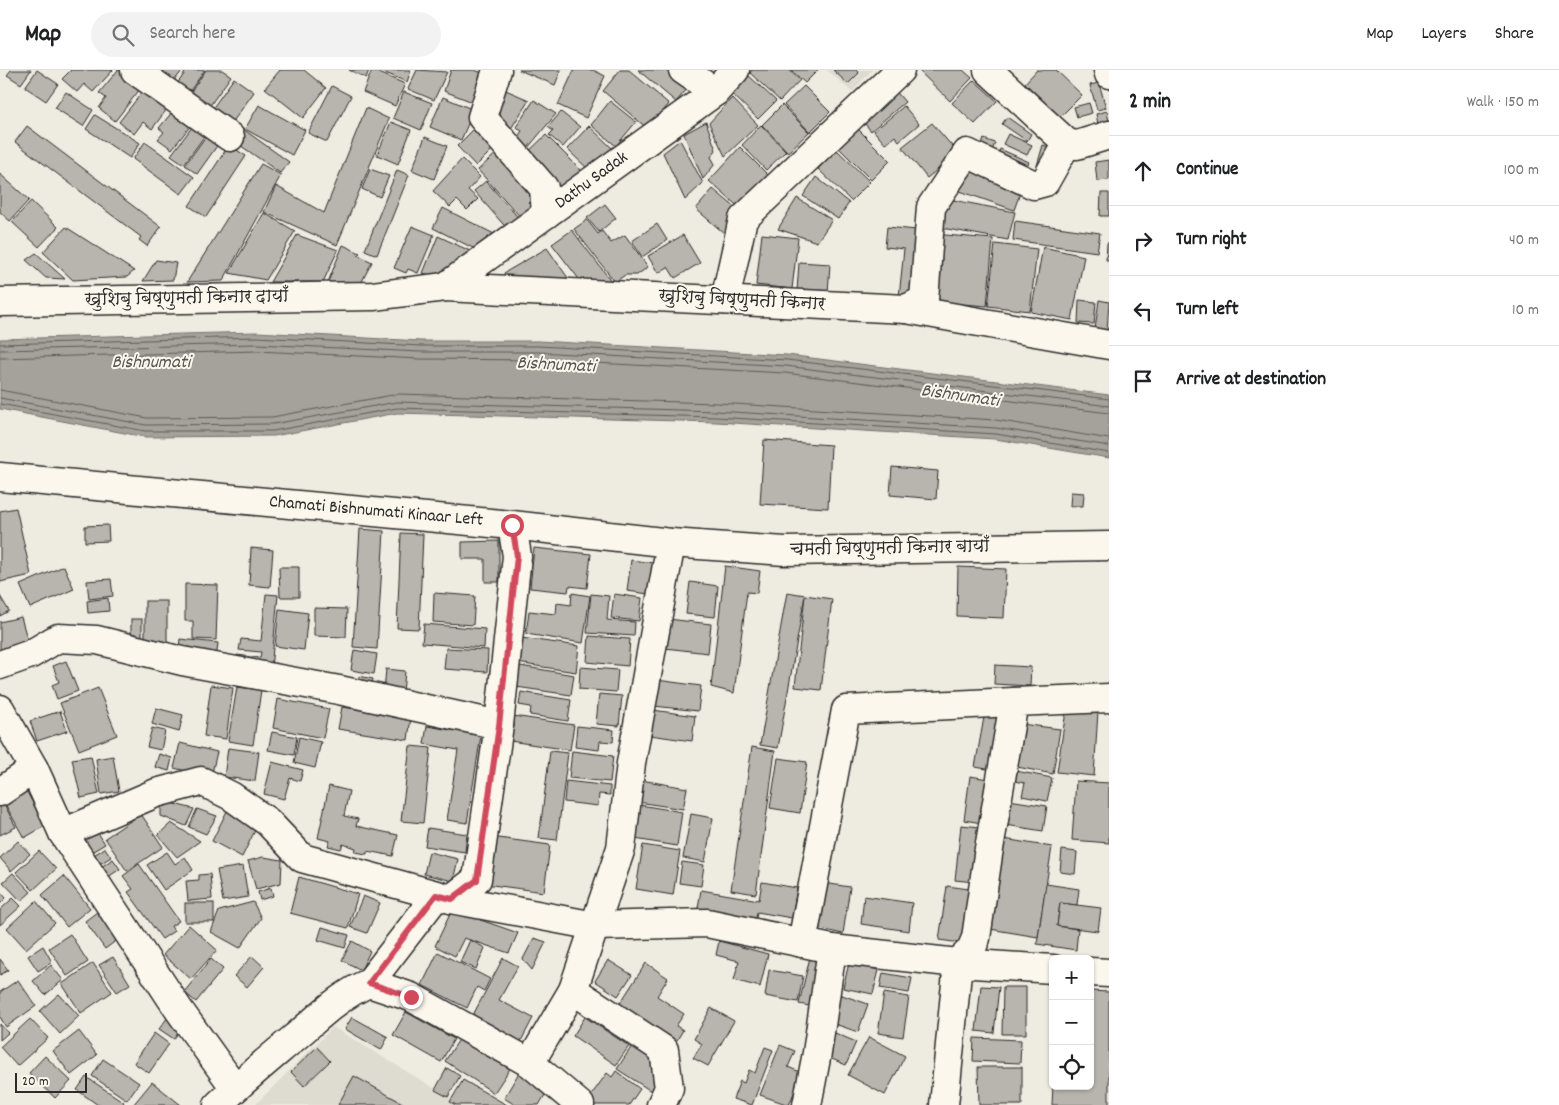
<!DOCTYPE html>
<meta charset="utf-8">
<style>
body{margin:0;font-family:Dekko,"Playpen Sans Deva",sans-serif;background:#f2f2f2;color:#202124}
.controls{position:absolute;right:15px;bottom:15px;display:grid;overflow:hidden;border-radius:8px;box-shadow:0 1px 4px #0004}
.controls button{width:45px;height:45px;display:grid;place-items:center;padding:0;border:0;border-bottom:1px solid #e0e0e0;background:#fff;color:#202124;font:25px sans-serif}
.scale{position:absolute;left:15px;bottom:12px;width:72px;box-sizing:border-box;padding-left:5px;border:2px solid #2b2b2b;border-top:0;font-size:14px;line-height:18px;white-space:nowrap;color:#2b2b2b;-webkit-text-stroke:4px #fbf7ec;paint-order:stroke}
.stop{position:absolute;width:15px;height:15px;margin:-11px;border:4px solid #d1495b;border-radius:50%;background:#fff}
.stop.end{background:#d1495b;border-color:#fff;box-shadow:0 1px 5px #0008}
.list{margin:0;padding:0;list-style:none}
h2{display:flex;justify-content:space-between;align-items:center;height:65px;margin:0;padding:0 20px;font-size:21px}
h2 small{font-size:16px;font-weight:400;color:#757577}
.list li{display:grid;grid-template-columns:32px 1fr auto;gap:15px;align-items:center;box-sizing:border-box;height:70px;padding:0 20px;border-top:1px solid #e0e0e0}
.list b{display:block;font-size:19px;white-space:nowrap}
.list em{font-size:16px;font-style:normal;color:#757577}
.icon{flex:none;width:28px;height:28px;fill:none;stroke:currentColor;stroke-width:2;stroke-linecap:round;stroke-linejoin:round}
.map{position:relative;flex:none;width:1109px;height:1035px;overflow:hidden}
header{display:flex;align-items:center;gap:30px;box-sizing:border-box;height:70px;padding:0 25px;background:#fff;border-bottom:1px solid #e0e0e0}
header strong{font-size:24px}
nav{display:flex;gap:28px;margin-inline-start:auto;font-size:18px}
.search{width:350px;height:45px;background:#f2f2f2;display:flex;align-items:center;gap:12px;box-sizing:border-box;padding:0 18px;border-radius:28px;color:#757577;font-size:19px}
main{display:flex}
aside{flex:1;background:#fff}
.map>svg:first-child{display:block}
.built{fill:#dedbd1}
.water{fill:#a4a29a;stroke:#74726e}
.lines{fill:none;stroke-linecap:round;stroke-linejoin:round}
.shore{stroke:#5b5b57;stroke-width:1}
.building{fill:#b8b5ae;stroke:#2b2b2b}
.street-casing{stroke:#2b2b2b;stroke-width:31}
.secondary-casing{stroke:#2b2b2b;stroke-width:31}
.street{stroke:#fbf7ec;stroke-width:28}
.secondary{stroke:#fbf7ec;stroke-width:28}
.route{stroke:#d1495b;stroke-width:6}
.labels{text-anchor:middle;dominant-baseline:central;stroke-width:4;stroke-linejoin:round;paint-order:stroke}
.street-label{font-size:18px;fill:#2b2b2b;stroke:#fbf7ec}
.water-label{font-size:19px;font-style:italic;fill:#555552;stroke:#fbf7ec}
</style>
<header>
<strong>Map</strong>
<div class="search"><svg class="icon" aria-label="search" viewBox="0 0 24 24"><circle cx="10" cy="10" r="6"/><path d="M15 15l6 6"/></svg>Search here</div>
<nav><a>Map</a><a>Layers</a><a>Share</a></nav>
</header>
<main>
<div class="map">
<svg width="1109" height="1035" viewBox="0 0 1109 1035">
<rect width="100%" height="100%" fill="#eeebe0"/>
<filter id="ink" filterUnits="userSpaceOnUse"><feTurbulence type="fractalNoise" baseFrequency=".02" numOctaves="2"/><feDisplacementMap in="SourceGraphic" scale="10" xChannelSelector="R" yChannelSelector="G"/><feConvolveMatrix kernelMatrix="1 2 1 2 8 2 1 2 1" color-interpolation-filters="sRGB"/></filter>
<g filter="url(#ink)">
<!-- built -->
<g class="built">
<polygon points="827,0 872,0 852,22"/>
<polygon points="333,957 462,1035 255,1035"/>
</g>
<!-- water -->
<polygon class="water" points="257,262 421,271 538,271 787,285 1109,325 1109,388 995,369 716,352 397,343 274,366 145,367 0,339 0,269"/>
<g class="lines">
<!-- shore -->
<g class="shore">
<polyline points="0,274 257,267 421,276 538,276 787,290 1109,329"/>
<polyline points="0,280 257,274 420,282 538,282 786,296 1109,336"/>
<polyline points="0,288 257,281 420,289 538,290 785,303 1109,343"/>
<polyline points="0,320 147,348 272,347 398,324 717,333 996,350 1109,369"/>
<polyline points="0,328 146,355 273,354 397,332 716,341 996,358 1109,376"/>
<polyline points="0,334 145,361 273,361 397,338 716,347 996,364 1109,383"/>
</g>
</g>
<!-- building -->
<g class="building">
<polygon points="11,0 31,0 21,14 7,5"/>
<polygon points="37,0 58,14 46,31 25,17"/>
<polygon points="71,0 113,0 93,22 84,14 77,22 62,9"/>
<polygon points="118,0 125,0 144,14 115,51 99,38 106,28 99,23"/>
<polygon points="163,0 183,0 168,18 156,9"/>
<polygon points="187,0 205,0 184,29 172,21"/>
<polygon points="206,0 222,0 231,6 206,41 187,27"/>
<polygon points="280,0 304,0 326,18 303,48 265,18"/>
<polygon points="349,0 369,0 366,8"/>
<polygon points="372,0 405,14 395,36 363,22"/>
<polygon points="378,0 411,0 407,12"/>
<polygon points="417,0 447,2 434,30 408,19"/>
<polygon points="451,0 474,0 488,5 478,34 444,21"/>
<polygon points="519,0 561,0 555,15"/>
<polygon points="574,0 593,0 605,6 586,48 558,35"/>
<polygon points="620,0 629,0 669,34 648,59 603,21"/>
<polygon points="638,0 665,0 687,19 676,32"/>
<polygon points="752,0 789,0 800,10 780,31 750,3"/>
<polygon points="791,0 818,0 805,13"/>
<polygon points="833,0 856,0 859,3 848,14"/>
<polygon points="918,0 963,0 972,8 950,31"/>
<polygon points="1037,0 1056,0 1082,25 1060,47 1025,13"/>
<polygon points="748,5 776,31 758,49 731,23"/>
<polygon points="234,8 254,22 227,60 207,46"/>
<polygon points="974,10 997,31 975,54 952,33"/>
<polygon points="1099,13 1106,38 1097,40 1090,15"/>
<polygon points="332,16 351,26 327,72 308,63"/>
<polygon points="804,16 830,42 810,62 784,35"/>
<polygon points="146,17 170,35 152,59 143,52 134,64 119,52"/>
<polygon points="501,18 529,30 507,65 490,49"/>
<polygon points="894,19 905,32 871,61 860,48"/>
<polygon points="66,22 93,40 83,56 55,38"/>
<polygon points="404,22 432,33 421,60 393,48"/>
<polygon points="443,27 474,40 461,70 430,57"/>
<polygon points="732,28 758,55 725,86 709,53"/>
<polygon points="534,30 556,44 527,79 515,71 522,61 516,57"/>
<polygon points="610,31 636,52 616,76 591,55"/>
<polygon points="1089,33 1092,43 1077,47 1074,37"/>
<polygon points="178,35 196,49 172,79 158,69 164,62 159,58"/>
<polygon points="259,35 305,60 292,85 245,59"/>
<polygon points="782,35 809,62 788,82 762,55"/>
<polygon points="904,36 919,54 899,71 895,66 885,74 874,61"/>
<polygon points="366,38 389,49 337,175 264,142 276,116 324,143"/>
<polygon points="1107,41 1109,52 1098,54 1096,44"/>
<polygon points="561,42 580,57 563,77 549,65 553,61 548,57"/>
<polygon points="95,45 140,73 130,88 86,59"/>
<polygon points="1007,47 1031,64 1027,71 1002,54"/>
<polygon points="199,48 211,57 184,94 171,85"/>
<polygon points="391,52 411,60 398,94 377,85"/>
<polygon points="706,52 716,80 711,87 715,94 703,109 684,64"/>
<polygon points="932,53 958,83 927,108 902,77"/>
<polygon points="761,55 786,81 766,100 742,75"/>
<polygon points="27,56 161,157 147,176 139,170 141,167 15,72"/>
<polygon points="589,56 612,78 590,101 567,79"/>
<polygon points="476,57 496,76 476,96 457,76"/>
<polygon points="212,58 224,66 197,104 185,95"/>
<polygon points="857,58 890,91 871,110 838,77"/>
<polygon points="243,59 289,92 280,103 234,71"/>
<polygon points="1008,64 1032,75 1027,85 1003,74"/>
<polygon points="546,65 584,103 563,124 525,85"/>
<polygon points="425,67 447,76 434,109 412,100"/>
<polygon points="984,69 995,73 989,89 978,85"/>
<polygon points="680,70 703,113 685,130 663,83"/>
<polygon points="145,72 194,107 181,124 133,89"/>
<polygon points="229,75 246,86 206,147 189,136"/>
<polygon points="1043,75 1052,78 1046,101 1036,99"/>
<polygon points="740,77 773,110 743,141 709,111"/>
<polygon points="1000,79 1029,92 1023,104 995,91"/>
<polygon points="837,80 870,112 851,131 818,99"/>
<polygon points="499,81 538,125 528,133 535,140 523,150 478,100"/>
<polygon points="462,89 480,107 468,120 478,129 467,140 457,130 450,137 433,121"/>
<polygon points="1109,90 1109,110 1097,111 1095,92"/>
<polygon points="967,91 1024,112 1014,140 957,120"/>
<polygon points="261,94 281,105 223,211 187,212"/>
<polygon points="370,99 389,106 380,127 362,119"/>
<polygon points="397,100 409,105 377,185 365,180"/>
<polygon points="0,104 29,130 10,151 0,142"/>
<polygon points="816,107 849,133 838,149 803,126"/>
<polygon points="486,111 522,152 510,162 474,121"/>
<polygon points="713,119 743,144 725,164 696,139"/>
<polygon points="1101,123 1109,123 1109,146 1100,146"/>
<polygon points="797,128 832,150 817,172 778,159"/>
<polygon points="948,129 1015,142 1008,170 942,158"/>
<polygon points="31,131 58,157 39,177 12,152"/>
<polygon points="605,134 616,148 599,162 587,148"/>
<polygon points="443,138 502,168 485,184 433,158"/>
<polygon points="264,143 295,161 266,210 229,203"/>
<polygon points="587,150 598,164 602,161 611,173 625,165 648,197 637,205 625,205 615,212 574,159"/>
<polygon points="1015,151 1100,163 1097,182 1013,170"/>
<polygon points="657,154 667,170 642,187 632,171"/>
<polygon points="412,156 434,165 418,203 408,199 406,203 394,198"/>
<polygon points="66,157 134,201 127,207 73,210 43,182"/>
<polygon points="887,157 926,161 919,229 899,227 904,179 885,177"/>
<polygon points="572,160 615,216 582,213 552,174"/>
<polygon points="762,164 798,168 792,219 756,215"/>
<polygon points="933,164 993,169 987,236 927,231"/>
<polygon points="297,165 338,180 323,212 270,212"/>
<polygon points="683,165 700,193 675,208 668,197 658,203 648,186"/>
<polygon points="438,166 470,181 460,201 436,207 423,203"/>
<polygon points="1107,173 1109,173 1109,190 1106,190"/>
<polygon points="995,174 1037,179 1030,241 988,236"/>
<polygon points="343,175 360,183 358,185 372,192 359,217 346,211 345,213 328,212"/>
<polygon points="1043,177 1084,186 1072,250 1031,242"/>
<polygon points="547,178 573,215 506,216 504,203"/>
<polygon points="36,183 65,209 46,208 26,190"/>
<polygon points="156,190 176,193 173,210 143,211"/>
<polygon points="799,192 830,194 828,223 797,221"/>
<polygon points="1079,230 1096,232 1094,254 1078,253"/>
<polygon points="1099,230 1109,232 1107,261 1095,259"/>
<polygon points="764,370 831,375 828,438 760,434"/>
<polygon points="892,397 938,401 936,429 890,425"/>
<polygon points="1071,422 1084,423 1083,436 1070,436"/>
<polygon points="16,438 31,505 0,512 0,441"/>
<polygon points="108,455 109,471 85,472 85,456"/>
<polygon points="360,459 384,461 377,579 353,577"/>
<polygon points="401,463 423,464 419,559 397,558"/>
<polygon points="499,471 499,512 485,512 485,489 462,489 462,472"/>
<polygon points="251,478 273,480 270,517 249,515"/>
<polygon points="534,478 591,484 587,518 569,516 568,522 530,518"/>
<polygon points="631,490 653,493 649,524 627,521"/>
<polygon points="64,496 74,519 30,538 20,515"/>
<polygon points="725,496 760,501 757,523 747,522 734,623 711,617"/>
<polygon points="279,497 299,497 299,527 280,527"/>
<polygon points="958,497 1006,499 1004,548 957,546"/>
<polygon points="111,509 113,526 89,529 87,511"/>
<polygon points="690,512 718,516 715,547 686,544"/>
<polygon points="185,514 218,515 216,570 193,569 193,551 185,551"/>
<polygon points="787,522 805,525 778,678 760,675"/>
<polygon points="434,523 475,526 473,555 433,552"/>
<polygon points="572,523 590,526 583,573 526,564 529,541 556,544 557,533 571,535"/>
<polygon points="266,524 278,525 271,599 236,596 237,585 260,588 261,582 239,580 241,569 261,571"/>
<polygon points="591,524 609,526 607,550 635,552 634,566 587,563"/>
<polygon points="614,524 642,528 639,551 611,548"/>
<polygon points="805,525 832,529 821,620 795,617"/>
<polygon points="0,526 9,541 0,546"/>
<polygon points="108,528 109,541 88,543 87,531"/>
<rect x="145" y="531" width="22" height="47"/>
<polygon points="314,538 347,539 346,567 314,566"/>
<polygon points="279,539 308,543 304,580 275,576"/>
<polygon points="21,547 28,572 0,580 0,552"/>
<rect x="131" y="549" width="11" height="23"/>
<polygon points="668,549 711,554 708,583 665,578"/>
<polygon points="424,554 485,559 484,578 422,573"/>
<polygon points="589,566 630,569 628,596 587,592"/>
<polygon points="521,568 579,576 576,602 517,593"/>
<polygon points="180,569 218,573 216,590 178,587"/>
<polygon points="446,578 488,580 487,602 444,599"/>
<polygon points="354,580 377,584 374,604 351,600"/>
<polygon points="66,591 78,621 57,629 52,615 59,612 53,596"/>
<polygon points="995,595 1031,597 1030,616 994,614"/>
<polygon points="520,596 574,605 571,625 516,617"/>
<polygon points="580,597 618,600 616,622 579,619"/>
<polygon points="386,599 405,601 403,623 384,621"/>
<polygon points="359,606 373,609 371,619 358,617"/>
<polygon points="657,610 701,616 698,641 654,636"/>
<polygon points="211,615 233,618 226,669 204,666"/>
<polygon points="237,617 261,620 253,675 228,671"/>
<polygon points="98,618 117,665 79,680 60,633"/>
<polygon points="521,622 571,630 568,651 530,645 531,637 519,635"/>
<polygon points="599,624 622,626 619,656 596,654"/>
<polygon points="278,629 329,639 323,668 273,658"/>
<polygon points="342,637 411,647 408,670 338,659"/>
<polygon points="156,638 183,645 179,662 152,654"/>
<polygon points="653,640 695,646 692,671 650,665"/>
<polygon points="60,641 67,661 37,671 30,651"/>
<polygon points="1066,641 1098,641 1094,706 1057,702"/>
<polygon points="985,642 1002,645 993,700 975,697"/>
<polygon points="513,646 574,655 570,680 510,671"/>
<polygon points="1021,654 1060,659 1053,704 1012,696"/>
<polygon points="427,656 481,665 467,753 447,750 458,680 424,674"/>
<polygon points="577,656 614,660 613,672 600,671 599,680 575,677"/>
<polygon points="152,658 165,661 161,680 147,677"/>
<polygon points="272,662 297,667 294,685 268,680"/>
<polygon points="299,667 321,672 315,698 294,693"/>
<polygon points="180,673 217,682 211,707 174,698"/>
<polygon points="410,676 431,678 423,753 401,751"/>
<polygon points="752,677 775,681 756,824 731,820"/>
<polygon points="228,678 259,682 255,711 224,707"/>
<polygon points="550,681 568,683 557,770 539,768"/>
<polygon points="572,681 613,686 610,712 569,708"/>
<polygon points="159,684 172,688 169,701 155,697"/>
<polygon points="91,686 99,724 81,728 72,689"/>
<polygon points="113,686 119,721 101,724 96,689"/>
<polygon points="778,688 807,692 800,743 770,738"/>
<polygon points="272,692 303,700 300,711 290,708 284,729 264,724"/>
<polygon points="1016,701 1052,708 1047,731 1022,726 1025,713 1014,711"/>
<polygon points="970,706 988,709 982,753 964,750"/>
<polygon points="641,710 687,718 683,739 638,732"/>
<polygon points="566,711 610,716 610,725 599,724 598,736 564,732"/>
<polygon points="1076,711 1109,713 1109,773 1072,770"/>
<polygon points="329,716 349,721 344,746 358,749 356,756 398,765 393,786 367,781 367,784 355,782 356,778 343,774 341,779 328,776 330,771 318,768"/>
<polygon points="26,720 45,756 24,768 4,732"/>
<polygon points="1009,730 1047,736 1043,761 1006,755"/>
<polygon points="3,732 16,757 0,765 0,734"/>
<polygon points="166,732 194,739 186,756 161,746 161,734"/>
<polygon points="640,735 682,742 677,776 635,769"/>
<polygon points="229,737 259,752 242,787 212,771"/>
<polygon points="197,739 217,746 206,764 189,757"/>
<polygon points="141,744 163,777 127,801 105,768"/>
<polygon points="691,744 713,748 705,792 683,788"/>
<polygon points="171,753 200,771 177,787 158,765"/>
<polygon points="961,755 980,757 974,812 955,810"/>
<polygon points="428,758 467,764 465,782 425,776"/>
<polygon points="97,761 105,774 88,784 80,772"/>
<polygon points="491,767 550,775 544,822 485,814"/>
<polygon points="998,768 1052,777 1038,867 984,858"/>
<polygon points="18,771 30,784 11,801 0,788"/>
<polygon points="643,775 680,781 673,825 636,819"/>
<polygon points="105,778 111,787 95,797 89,788"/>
<polygon points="1062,780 1077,782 1075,804 1060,802"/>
<polygon points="39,781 56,799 33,820 16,802"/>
<polygon points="167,782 175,794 185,787 193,800 164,820 147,795"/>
<polygon points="429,782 458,789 453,811 424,804"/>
<polygon points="263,787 282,790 281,813 256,819 248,791"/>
<polygon points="113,789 120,799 105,809 98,799"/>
<polygon points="682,792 704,795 701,816 679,813"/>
<polygon points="139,794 179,851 171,856 174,861 162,869 128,822 133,819 123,806"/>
<polygon points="243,796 248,827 223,831 217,800"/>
<polygon points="13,803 31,822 21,831 3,812"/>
<polygon points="210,804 212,829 188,831 186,811 199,810 199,805"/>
<polygon points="64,806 90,838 67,857 42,825"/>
<polygon points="299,807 358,824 348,858 290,843"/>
<polygon points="762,812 797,818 792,848 757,842 756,848 698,838 701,820 759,830"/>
<polygon points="823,813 850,817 843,864 816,858"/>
<polygon points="1046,814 1079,819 1077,835 1060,833 1057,856 1078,859 1076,880 1037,874"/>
<polygon points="947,816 976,820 968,874 939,870"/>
<polygon points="271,818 273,826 260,830 258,822"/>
<polygon points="0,821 6,828 0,834"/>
<polygon points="363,826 380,833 367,863 350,857"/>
<polygon points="864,826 912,833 909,861 861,854"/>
<polygon points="13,828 21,836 0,855 0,840"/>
<polygon points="36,831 55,853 26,879 7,858"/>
<polygon points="253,832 261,848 240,878 211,862 219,841"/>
<rect x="185" y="833" width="29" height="19"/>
<polygon points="1060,833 1101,838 1098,861 1057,856"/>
<polygon points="452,840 518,863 509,883 464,868 455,886 435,876"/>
<polygon points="97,842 117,870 105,879 85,851"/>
<polygon points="189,855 217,880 191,909 163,885"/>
<polygon points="322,857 349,865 345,878 318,870"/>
<polygon points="70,864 88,892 67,906 49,878"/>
<polygon points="534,868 546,872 532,900 523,889"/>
<polygon points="470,870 485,878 476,899 460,892"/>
<polygon points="352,871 370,881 361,900 342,890"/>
<polygon points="719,871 768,884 760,917 734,910 739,891 716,885"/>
<polygon points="43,876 52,892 38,901 28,886"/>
<polygon points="438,882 490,909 484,921 477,917 467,938 422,915"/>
<polygon points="252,886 264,897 247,917 234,906"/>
<polygon points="113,887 130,914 117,922 99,895"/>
<polygon points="810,887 825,891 814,937 799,934"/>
<polygon points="503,888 518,896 499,930 533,948 520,973 472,947"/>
<polygon points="0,889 8,900 0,905"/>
<polygon points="211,889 223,899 196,932 184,922"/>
<polygon points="608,890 632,905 618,926 595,911"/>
<polygon points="93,893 112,922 81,943 62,914"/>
<polygon points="646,893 668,908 657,926 684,944 676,956 683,960 674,975 617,938"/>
<polygon points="849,893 879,900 873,924 843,918"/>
<polygon points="51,895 63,910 45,925 33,911"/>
<polygon points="769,900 803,906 798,932 765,926"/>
<polygon points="883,903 912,908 909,923 880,918"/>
<polygon points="18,910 36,936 6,957 0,947 0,922"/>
<polygon points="981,916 999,917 994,963 976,961"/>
<polygon points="1003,917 1026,917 1026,964 1002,964"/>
<polygon points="1090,921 1109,922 1109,1035 1052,1035 1053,1016 1090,1016"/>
<polygon points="884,923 909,927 903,967 878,963"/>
<polygon points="59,924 79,946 60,964 40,941"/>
<polygon points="839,924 868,934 858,962 829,952"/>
<polygon points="711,938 734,951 708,996 693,988 702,974 694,969"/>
<polygon points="406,942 454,969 441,992 393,965"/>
<polygon points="168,947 182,957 174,969 159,959"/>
<polygon points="352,947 388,967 381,980 345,959"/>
<polygon points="585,947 629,976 616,995 573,966"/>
<polygon points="30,949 48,968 17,996 0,977"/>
<polygon points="0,954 8,963 0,970"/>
<polygon points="79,961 97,985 71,1005 53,981"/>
<polygon points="154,963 169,974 149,1003 134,993"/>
<polygon points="835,963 856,972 846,995 825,986"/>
<polygon points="462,965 511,997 494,1023 445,991"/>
<polygon points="869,967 905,986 885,1025 848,1005"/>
<polygon points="974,968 1021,970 1020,993 973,991"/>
<polygon points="780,975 795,981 788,997 802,1003 789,1035 760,1025"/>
<polygon points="632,976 652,988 662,1002 651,1021 617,999"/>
<polygon points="317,977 330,991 304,1016 291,1002"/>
<polygon points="765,977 773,980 752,1035 733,1029 740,1011 744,1013 749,1000 755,1003"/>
<polygon points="45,986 71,1011 55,1028 29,1003"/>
<polygon points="103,989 139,1013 127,1030 92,1006"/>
<polygon points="978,997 1022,997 1022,1035 979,1035"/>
<polygon points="447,998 460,1006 448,1027 435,1020"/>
<polygon points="520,1001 549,1018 539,1035 515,1035 504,1028"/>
<polygon points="616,1001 640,1019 629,1035 592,1035 587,1031 607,1003 612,1007"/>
<polygon points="354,1006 406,1035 338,1035"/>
<polygon points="86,1007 124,1032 122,1035 98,1035 77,1020"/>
<polygon points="463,1010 507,1035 456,1035 450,1032"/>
<polygon points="152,1012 181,1035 133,1035"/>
</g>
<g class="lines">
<defs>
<g id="street">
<polyline points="135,0 230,67"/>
<polyline points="497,0 482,47 544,118 546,144"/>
<polyline points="683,0 715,22"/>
<polyline points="988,0 1067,73 1077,75 1109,65"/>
<polyline points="1108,0 1109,4"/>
<polyline points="445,217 715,22 735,0"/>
<polyline points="725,230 743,149 900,0"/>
<polyline points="906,239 924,230 931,137 967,83 1034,115 1045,112 1067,73"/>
<polyline points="0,595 31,584 58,568 97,570 182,591 339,620 499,655"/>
<polyline points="0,639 34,699 63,763 179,940 235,1018"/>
<polyline points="0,722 34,699"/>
<polyline points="63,763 156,723 201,711 231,726 268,752 302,788 451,829 595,856 707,853 832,879 958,893 1053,899"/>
<polyline points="451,829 477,809 499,655 517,486 512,455"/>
<polyline points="802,873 846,640 1014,632"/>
<polyline points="1090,902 1109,903"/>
<polyline points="369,913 411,927 530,993 580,1035"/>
<polyline points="573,920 664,980 669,1018 661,1035"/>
<polyline points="530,993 573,920 621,778 631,693 671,473"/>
<path d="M218,1035C242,1011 268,990 294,968C318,948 340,925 369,913L437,825"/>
<polyline points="807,1035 817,983 832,879"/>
<polyline points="944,1035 958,893 971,880 976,868 988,785 1014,632 1109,628"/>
</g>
<g id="secondary">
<polyline points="0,232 373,226 445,217 906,239 1109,275"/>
<polyline points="0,407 512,455 671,473 785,481 1109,476"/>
</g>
</defs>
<!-- street casing -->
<use href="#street" class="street-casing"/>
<!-- secondary casing -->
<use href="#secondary" class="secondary-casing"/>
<!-- street -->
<use href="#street" class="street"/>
<!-- secondary -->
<use href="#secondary" class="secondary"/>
</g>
</g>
<g class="lines" filter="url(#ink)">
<!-- route -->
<polyline class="route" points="411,927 369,913 436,825 452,829 477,810 499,656 517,486 512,455"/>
</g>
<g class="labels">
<!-- street labels -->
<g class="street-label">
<text transform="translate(592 111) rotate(-36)">Dathu Sadak</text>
<text transform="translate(187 229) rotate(-1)">खुशिबु बिष्णुमती किनार दायाँ</text>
<text transform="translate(742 231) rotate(3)">खुशिबु बिष्णुमती किनार</text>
<text transform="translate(376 442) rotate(5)">Chamati Bishnumati Kinaar Left</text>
<text transform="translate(890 479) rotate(-1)">चमती बिष्णुमती किनार बायाँ</text>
</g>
<!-- water labels -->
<g class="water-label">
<text x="151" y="293">Bishnumati</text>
<text transform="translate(556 296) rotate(3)">Bishnumati</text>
<text transform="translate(960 327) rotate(8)">Bishnumati</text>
</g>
</g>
</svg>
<div class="controls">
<button>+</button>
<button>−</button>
<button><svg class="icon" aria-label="locate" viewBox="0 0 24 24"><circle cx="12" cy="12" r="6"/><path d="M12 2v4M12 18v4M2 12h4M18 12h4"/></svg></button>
</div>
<div class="scale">20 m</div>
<div class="stop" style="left:512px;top:455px"></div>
<div class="stop end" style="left:411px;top:927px"></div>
</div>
<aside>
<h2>2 min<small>Walk · 150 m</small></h2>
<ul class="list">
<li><svg class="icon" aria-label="ahead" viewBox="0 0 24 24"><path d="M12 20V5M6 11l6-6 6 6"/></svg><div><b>Continue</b></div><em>100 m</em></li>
<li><svg class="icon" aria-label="right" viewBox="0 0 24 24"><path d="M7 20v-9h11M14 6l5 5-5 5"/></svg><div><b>Turn right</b></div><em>40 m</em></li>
<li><svg class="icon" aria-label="left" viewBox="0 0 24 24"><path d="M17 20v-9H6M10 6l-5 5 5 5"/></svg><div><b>Turn left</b></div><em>10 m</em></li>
<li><svg class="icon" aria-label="arrive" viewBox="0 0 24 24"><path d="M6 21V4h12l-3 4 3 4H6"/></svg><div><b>Arrive at destination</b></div></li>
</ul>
</aside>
</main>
